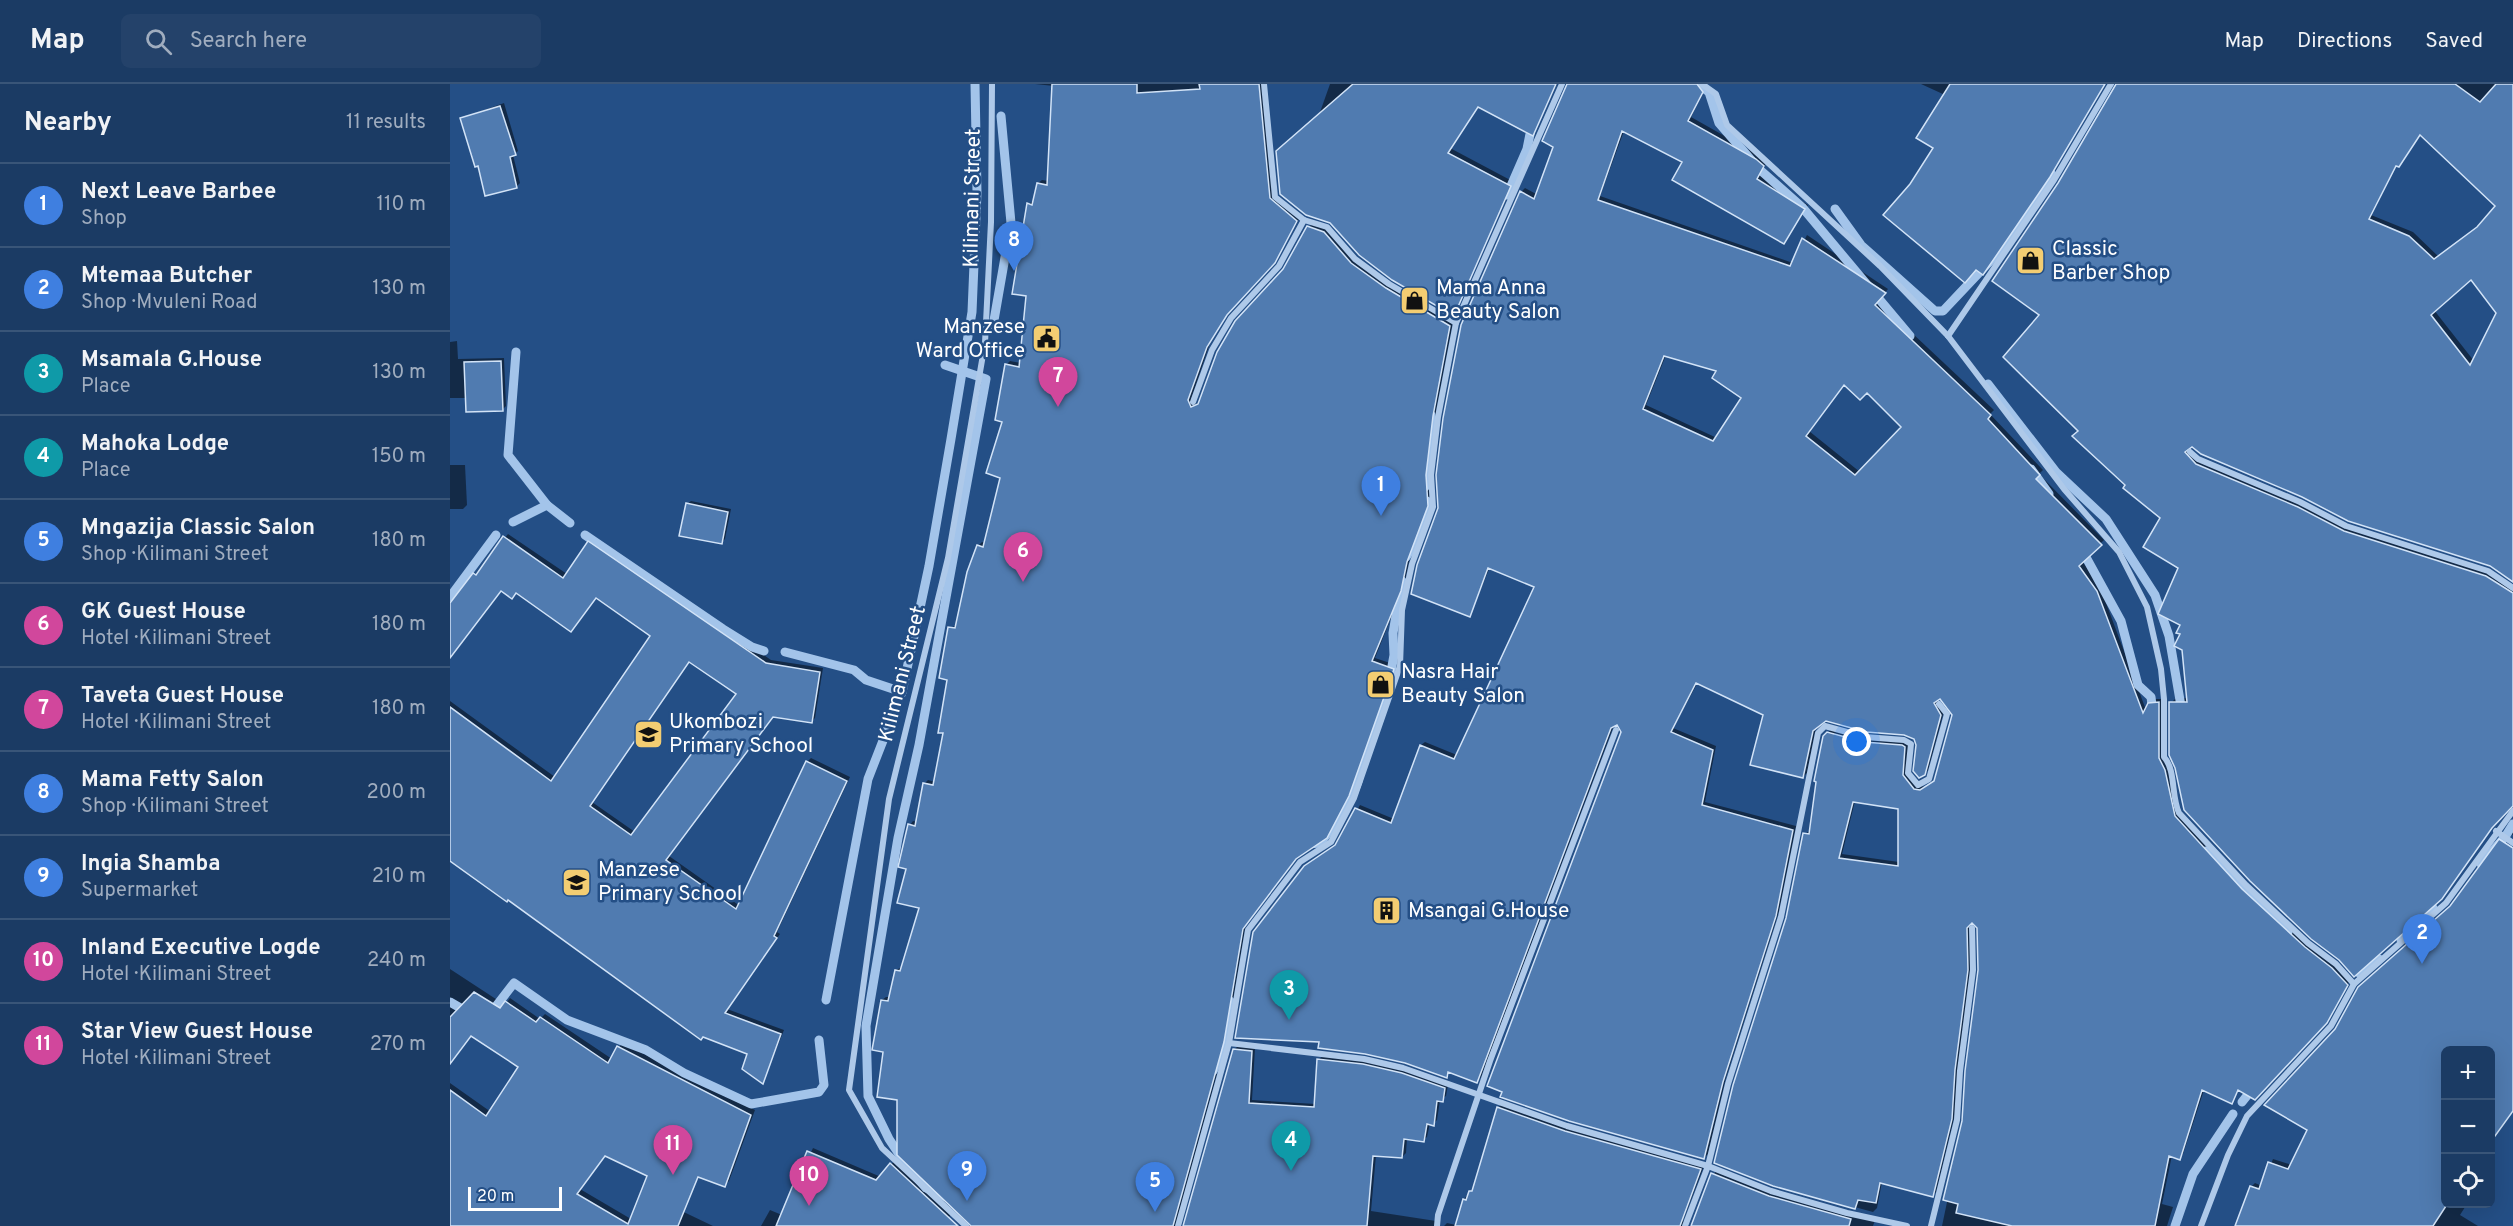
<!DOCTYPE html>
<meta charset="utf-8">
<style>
body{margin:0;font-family:Overpass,sans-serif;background:#24426a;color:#f1f3f6}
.controls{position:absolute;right:18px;bottom:18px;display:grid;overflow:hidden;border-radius:9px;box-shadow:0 6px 24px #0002}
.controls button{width:54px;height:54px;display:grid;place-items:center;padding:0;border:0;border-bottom:2px solid #395578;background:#1b3b64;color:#f1f3f6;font:30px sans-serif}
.scale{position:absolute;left:18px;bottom:15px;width:94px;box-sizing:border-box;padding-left:6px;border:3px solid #fff;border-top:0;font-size:16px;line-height:21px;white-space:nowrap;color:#fff;-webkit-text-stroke:4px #244f86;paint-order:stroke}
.you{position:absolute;left:1407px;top:658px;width:21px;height:21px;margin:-15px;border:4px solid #fff;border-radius:50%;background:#1a73e8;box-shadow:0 0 0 9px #1a73e833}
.badge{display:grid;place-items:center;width:39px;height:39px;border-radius:50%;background:#f3cd72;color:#fff;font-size:20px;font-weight:700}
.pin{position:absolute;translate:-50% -50px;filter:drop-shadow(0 2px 3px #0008)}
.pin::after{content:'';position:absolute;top:32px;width:21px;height:18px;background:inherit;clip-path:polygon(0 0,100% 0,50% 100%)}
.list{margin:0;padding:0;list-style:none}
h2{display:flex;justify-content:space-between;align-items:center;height:78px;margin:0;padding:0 24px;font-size:26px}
h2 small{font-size:20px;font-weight:400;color:#a0adbf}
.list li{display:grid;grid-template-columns:39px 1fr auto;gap:18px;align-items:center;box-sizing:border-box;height:84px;padding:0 24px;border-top:2px solid #395578}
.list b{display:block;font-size:22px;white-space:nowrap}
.list p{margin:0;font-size:20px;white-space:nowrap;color:#a0adbf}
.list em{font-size:20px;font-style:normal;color:#a0adbf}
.icon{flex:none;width:33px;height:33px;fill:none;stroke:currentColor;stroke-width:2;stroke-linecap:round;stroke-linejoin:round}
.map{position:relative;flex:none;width:2063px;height:1142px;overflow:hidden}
header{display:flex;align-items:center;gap:36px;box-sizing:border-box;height:84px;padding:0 30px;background:#1b3b64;border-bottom:2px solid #395578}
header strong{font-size:28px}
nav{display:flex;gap:33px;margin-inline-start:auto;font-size:21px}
.search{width:420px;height:54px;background:#24426a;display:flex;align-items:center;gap:15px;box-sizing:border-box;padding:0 21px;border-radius:9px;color:#a0adbf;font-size:22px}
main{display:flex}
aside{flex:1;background:#1b3b64}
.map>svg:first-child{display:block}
.shadow{fill:#0007;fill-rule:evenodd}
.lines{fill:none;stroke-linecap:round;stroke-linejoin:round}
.stream{stroke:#a3c4ea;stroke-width:9}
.building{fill:#507bb0;stroke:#d2e3f7;stroke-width:1.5;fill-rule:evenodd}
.minor{stroke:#aec9e9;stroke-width:6}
.labels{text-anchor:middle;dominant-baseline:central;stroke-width:5;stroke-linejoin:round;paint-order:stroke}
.street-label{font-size:21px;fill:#fff;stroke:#244f86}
.poi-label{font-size:21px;fill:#fff;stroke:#244f86;text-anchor:start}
</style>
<header>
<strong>Map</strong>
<div class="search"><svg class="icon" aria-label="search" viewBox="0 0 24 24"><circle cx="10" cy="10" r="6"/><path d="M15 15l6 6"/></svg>Search here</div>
<nav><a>Map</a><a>Directions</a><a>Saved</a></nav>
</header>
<main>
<aside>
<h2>Nearby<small>11 results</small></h2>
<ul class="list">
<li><span class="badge" style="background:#3f7fe0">1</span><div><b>Next Leave Barbee</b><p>Shop</p></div><em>110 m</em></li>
<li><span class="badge" style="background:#3f7fe0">2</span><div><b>Mtemaa Butcher</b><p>Shop · Mvuleni Road</p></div><em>130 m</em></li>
<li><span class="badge" style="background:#0f9aa8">3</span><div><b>Msamala G.House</b><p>Place</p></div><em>130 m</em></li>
<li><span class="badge" style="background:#0f9aa8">4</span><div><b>Mahoka Lodge</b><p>Place</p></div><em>150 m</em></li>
<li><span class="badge" style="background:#3f7fe0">5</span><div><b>Mngazija Classic Salon</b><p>Shop · Kilimani Street</p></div><em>180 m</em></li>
<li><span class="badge" style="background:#d1479c">6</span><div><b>GK Guest House</b><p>Hotel · Kilimani Street</p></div><em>180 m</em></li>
<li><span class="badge" style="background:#d1479c">7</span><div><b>Taveta Guest House</b><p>Hotel · Kilimani Street</p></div><em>180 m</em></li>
<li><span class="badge" style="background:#3f7fe0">8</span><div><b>Mama Fetty Salon</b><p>Shop · Kilimani Street</p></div><em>200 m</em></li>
<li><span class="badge" style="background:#3f7fe0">9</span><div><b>Ingia Shamba</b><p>Supermarket</p></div><em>210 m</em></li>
<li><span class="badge" style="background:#d1479c">10</span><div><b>Inland Executive Logde</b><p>Hotel · Kilimani Street</p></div><em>240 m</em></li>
<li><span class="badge" style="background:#d1479c">11</span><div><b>Star View Guest House</b><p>Hotel · Kilimani Street</p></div><em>270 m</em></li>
</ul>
</aside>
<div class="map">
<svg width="2063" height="1142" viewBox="0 0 2063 1142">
<rect width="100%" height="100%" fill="#244f86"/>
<!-- shadow -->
<g class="shadow">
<polygon points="585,0 812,0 823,110 850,133 828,173 780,226 760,259 741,315 746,320 750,318 862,139 878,144 906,176 1003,238 986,327 979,386 981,417 960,473 954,501 925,574 946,581 903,707 880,749 847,772 796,839 777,953 726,1140 730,1142 550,1142 449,1015 434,967 432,916 436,913 441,913 446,886 452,883 471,823 457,784 460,741 463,737 467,738 474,700 478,696 485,698 495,648 500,544 507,541 528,462 532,458 535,459 552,393 556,281 560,277 571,279 578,211 578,120 584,117 588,99 592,96 599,97 604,2"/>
<polygon points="880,0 1107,0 1083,51 1028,22 1000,64 1064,98 1003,230 869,31"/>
<path d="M1118,0H1252L1256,3L1241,33L1310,72L1317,78L1309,91L1358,121L1337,154L1234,78L1174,47L1150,112L1343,179L1357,151L1438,205L1428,217L1544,326L1540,330L1593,386L1589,390L1654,456L1632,477L1650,503L1696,626L1703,615H1712V669L1719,682L1728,728L1796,801L1900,896L1880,933L1805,1014L1790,1005L1781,1018L1754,1006L1733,1070L1729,1074L1722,1071L1712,1120L1723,1123L1717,1142H1492L1514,1037L1530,886L1529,843L1524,837L1520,840L1521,881L1505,1030L1486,1108L1482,1112L1432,1098L1427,1124L1423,1128L1323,1101L1338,835L1355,750L1361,746L1374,652L1382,645L1459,659L1456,687L1468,701L1475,703L1486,696L1504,631L1491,613L1487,615L1494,627L1478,686L1474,690L1465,654L1455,649L1375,635L1366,643L1357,689L1353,693L1315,630L1248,598L1223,644L1266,662L1255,718L1346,742L1329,827L1276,993L1258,1070L1254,1074L1173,648L1168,639L1164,641L1031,993L1027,997L1000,988L996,992L855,783L888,760L910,721L944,735L971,661L975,658L1007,671L1086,502L1040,483L1020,531L990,425L1071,108L1075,104L1088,111L1105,62ZM1216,271L1269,286L1294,313L1267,354L1196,321ZM1395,299L1417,307L1453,343L1410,388L1359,347ZM1405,717L1449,723V778L1392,770Z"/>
<polygon points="1471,0 1655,0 1603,88 1461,101 1485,64 1495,11"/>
<path d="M1666,0H2063V496L2041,481L1853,412L1739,362V368L1750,376L1852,419L1899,444L2040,488L2063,504V722L1721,619L1725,615L1738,614L1732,550L1730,484L1712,434L1677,401L1630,346L1591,231L1610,100ZM1971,49L2047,122L2031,141L1989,173L1963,148L1921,131L1947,81L1953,78ZM2022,194L2047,229L2024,277L1984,226Z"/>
<polygon points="54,19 68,67 63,71 70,99 66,103 29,80 12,34"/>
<polygon points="7,257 8,275 54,274 56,322 52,326 17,314 0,314 0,258"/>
<polygon points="0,381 15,381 17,421 13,425 0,425"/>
<polygon points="241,417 281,425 275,455 271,459 237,420"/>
<path d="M58,450L117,490L143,454L321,576L373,584L365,634L361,638L323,631L219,772L290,822L357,678L361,674L400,693L327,848L330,850L277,925L334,946L313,998L299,969L0,776V617L105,693L202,551L146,513L51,505L0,575V522ZM239,576L288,610L185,748L142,718Z"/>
<polygon points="2063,737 2063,751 2057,747"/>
<polygon points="2063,767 2061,1029 2040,1060 2040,966 1996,966 1996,1120 2017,1120 2010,1131 2028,1142 1787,1142 1801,1103 1805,1099 1812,1102 1823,1075 1842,1081"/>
<polygon points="0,885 55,921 60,914 90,935 95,930 162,975 172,959 305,1026 279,1097 275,1101 141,1055 130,1105 181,1135 194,1109 263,1142 0,1142 0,999 41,1028 70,983 22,950 0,980"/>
<polygon points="788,962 805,964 802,1016 866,1020 869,975 873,972 918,977 956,986 998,1001 996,1012 990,1016 987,1036 983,1040 980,1039 977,1053 973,1056 957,1054 956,1069 952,1073 926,1071 921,1127 986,1137 989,1142 735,1142 784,966"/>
<polygon points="1052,1020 1254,1082 1233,1136 1237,1142 994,1142 997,1139 1006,1141 1014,1115 1024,1104 1048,1024"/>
<polygon points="363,1064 431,1093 445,1076 502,1129 492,1142 311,1142 320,1126 332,1131"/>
<polygon points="1266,1086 1324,1109 1425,1136 1423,1142 1242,1142"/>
</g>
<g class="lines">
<!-- stream -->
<g class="stream">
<polyline points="1248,0 1259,8 1269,39 1309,85 1352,123 1460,252"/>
<polyline points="1057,111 1077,65 1082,40"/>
<polyline points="1385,125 1411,161 1485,227 1493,227 1560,156 1601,89"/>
<polyline points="543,242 561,139 551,32"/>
<polyline points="66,268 58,371 97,421 120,439"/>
<polyline points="495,281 536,295 469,661 448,754 416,942 418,1012 439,1055 457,1082 476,1104 496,1113"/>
<polyline points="1538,300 1606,388 1656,435 1705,511 1719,552 1732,628"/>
<polyline points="1581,385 1599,410"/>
<polyline points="975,403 983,358 981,331"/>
<polyline points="63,438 97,421"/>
<polyline points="135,451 273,545 302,563 314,567"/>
<polyline points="1632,466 1671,537 1688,601 1701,613 1703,629"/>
<polyline points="956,473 971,450 977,417"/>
<polyline points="0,513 46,451"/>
<polyline points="335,568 404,586 416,596 452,608"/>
<path d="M858,760L870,759C889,736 912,705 912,674L938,604L944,571L943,549L952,497"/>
<polyline points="1756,767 1838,848"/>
<polyline points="2031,780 2055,753 2063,740"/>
<polyline points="1951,856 1983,824 1974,816"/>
<polyline points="1910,890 1929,875"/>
<polyline points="376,916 418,695 452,608 479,482 501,355 522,228 527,108 525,0"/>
<polyline points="0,918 19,929"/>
<polyline points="40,930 64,899 117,936 196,966 234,989 301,1020 369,1008 374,1001 369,956"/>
<polyline points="763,987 774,967 780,917"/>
<polyline points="1792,1018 1804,1003"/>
<polyline points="1725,1142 1743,1090 1783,1030"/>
</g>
</g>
<!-- building -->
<g class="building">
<polygon points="602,0 687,0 687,9 750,5 749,0 809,0 820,114 847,137 825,179 777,231 757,263 738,316 741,323 748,320 767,268 785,237 833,185 857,142 874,148 901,179 936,204 1000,242 983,332 976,391 978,422 957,478 951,507 922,577 944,585 899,712 877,754 846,775 793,845 774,958 723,1142 521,1142 447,1071 447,1016 427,1013 433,968 422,966 431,916 438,917 445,886 450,887 469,824 447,819 456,785 448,783 458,740 465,742 473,699 483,701 493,649 488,649 497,596 489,594 498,543 505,544 517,488 527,461 533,463 550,394 536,389 552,338 545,336 555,280 569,283 576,212 562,210 577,119 582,121 587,99 597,101"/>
<polygon points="903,0 1106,0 1083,52 1028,23 998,69 1061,102 1004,232 942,196 909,171 880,139 856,131 830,110 826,67"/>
<path d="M1117,0H1247L1253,8L1238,37L1306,75L1314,82L1307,95L1355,125L1334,160L1222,96L1232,78L1172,47L1148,116L1340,182L1352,154L1436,209L1425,221L1541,331L1538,335L1590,391L1586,395L1652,461L1629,482L1647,507L1693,629L1698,619L1709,618V674L1715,686L1725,732L1792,805L1855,863L1882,884L1898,901L1877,939L1805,1016L1788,1006L1782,1020L1752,1006L1730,1076L1719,1072L1705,1142H1562L1506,1129L1508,1120L1493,1116L1512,1037L1515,987L1528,886L1527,844L1522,839L1517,844L1518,886L1505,986L1502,1035L1483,1113L1430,1099L1426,1119L1408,1116L1405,1125L1323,1102L1264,1079L1283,1001L1336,834L1353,749L1359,750L1366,698L1364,697L1373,652L1377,648L1414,658L1452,661L1455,663L1453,691L1464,705L1470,706L1484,697L1502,631L1490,615L1484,619L1491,631L1475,691L1469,694L1463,687L1466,661L1464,655L1454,651L1416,648L1376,637L1363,647L1353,694L1300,681L1313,631L1246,599L1221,648L1263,666L1252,721L1343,746L1326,832L1273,998L1254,1075L1119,1037L1050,1013L1052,1008L1037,1002L1171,648L1167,641L1161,644L1027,999L998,988L997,994L955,979L915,970L868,964L869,958L785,954L803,848L854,782L885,761L905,724L941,739L970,661L1004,675L1084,503L1038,484L1020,533L961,510L967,481L988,424L986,391L993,334L1011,241L1070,107L1084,115L1103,63L1092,57ZM1214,272L1266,287L1262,294L1291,314L1263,357L1193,325ZM1394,301L1410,316L1417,309L1451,343L1405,391L1356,352ZM1403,718L1448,725V782L1389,774Z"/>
<polygon points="1500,0 1655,0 1600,93 1533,191 1526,186 1515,199 1433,131 1460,100 1483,64 1466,54"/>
<path d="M1666,0H2005L2030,18L2046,0H2063V498L2040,482L1898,437L1852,413L1751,370L1742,363L1735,368L1746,380L1848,423L1894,447L2036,492L2063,509V722L2042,744L1992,815L1904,893L1889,876L1861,855L1800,797L1734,726L1725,684L1719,671V618H1737L1732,566L1724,562L1730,550L1726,549L1730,541L1708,530L1728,484L1693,463L1710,434L1673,404L1675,401L1622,352L1628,347L1553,273L1589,231L1542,197L1608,99ZM1970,51L2045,122L2027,143L1984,175L1959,152L1919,135L1946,82L1949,83ZM2021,196L2046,229L2020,281L1981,231Z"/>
<polygon points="50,22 66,71 60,73 67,104 35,112 28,82 25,83 10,34"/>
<polygon points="51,277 53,327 16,328 14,278"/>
<polygon points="236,419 278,428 272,460 229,452"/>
<path d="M53,452L113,494L138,457L316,579L370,588L362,639L323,633L216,776L286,825L356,677L397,697L324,852L327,854L275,929L331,950L313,1000L292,985L297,970L253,953L251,956L58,816L57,818L0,777V623L101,697L200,552L146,514L121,548L66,509L62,515L51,507L0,574V519L23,489L26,491ZM239,578L286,610L181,751L140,722Z"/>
<polygon points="2049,755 2063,764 2063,1027 2040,1059 2040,966 1995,966 1995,1119 1998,1119 1983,1142 1785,1142 1800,1102 1809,1105 1818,1078 1838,1085 1857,1046 1814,1021 1885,945 1908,903 2000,822"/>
<path d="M24,908L50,924L55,917L86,938L90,933L158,979L167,962L301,1031L275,1103L248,1093L228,1142H0V1006L36,1032L68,983L21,952L0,980V933ZM155,1072L197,1092L178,1140L127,1110Z"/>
<polygon points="783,965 802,967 799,1019 864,1023 867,975 913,980 952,989 995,1004 993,1018 987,1017 984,1042 977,1040 974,1058 954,1055 952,1074 923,1072 917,1142 733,1142"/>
<polygon points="1047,1023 1115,1047 1251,1085 1230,1142 1005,1142 1013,1115 1016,1116 1019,1107 1022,1107"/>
<polygon points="357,1067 426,1096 440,1079 508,1142 326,1142"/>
<polygon points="1261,1089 1319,1112 1401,1135 1399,1142 1241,1142"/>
</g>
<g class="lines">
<!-- minor -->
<g class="minor">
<polyline points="814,0 825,113 854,136 877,143 905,175 939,200 1006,239"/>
<path d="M1252,0L1266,10L1277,41L1430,182L1498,252L1614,405L1669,468L1697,523L1711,585L1714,615V673C1726,686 1721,712 1729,729L1796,801L1858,859L1886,880L1904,900"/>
<polyline points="1498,252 1604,96 1661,0"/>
<polyline points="743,318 762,266 781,234 829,182 854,136"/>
<polyline points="1740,368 1748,375 1850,418 1896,442 2038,487 2063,504"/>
<polyline points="2046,747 2063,759"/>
<polyline points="779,959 914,975 953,984 1117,1042 1258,1082 1321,1107 1397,1129 1457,1142"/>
<polyline points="516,1142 432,1064 399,1006 439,715 498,474 535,259 541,138 542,0"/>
<polyline points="728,1142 779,959 798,846 850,778 881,758 904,714 950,582 952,526 962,480 983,423 981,391 988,333 1006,239 1112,0"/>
<polyline points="987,1142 988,1131 1040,977 1166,646"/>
<polyline points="1235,1142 1258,1082 1278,1000 1331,833 1368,649 1375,642 1415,653 1454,656 1461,660 1458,689 1468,701 1479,695 1497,630 1489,620"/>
<polyline points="1481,1142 1507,1036 1510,987 1523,886 1522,844"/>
<polyline points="1751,1142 1778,1071 1797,1032 1881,942 1904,900 1996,819 2063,727"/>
</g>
</g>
<!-- icons -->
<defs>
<symbol id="shop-square" viewBox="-11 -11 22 22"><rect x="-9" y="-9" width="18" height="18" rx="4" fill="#f3cd72" stroke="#244f86"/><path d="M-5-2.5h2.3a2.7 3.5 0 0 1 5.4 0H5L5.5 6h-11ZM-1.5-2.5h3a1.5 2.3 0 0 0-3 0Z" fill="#111"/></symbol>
<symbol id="civic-square" viewBox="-11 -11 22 22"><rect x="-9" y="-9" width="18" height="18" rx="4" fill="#f3cd72" stroke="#244f86"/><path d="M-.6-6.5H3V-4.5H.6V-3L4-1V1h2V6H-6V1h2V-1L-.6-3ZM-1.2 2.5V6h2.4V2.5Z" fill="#111"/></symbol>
<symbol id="school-square" viewBox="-11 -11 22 22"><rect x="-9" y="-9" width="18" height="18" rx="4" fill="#f3cd72" stroke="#244f86"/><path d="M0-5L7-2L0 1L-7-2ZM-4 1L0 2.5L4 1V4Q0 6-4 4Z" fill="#111"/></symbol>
<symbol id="building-square" viewBox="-11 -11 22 22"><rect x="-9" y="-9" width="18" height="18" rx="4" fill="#f3cd72" stroke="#244f86"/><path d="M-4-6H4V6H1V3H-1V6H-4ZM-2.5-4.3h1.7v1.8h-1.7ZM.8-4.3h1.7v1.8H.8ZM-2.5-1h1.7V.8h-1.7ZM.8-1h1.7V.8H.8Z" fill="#111"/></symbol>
</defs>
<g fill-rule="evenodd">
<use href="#shop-square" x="1564" y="160" width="33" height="33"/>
<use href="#shop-square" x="948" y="200" width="33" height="33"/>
<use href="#civic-square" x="580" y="238" width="33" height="33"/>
<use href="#shop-square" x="914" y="584" width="33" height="33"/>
<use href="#school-square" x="182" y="634" width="33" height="33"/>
<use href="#school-square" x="110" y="782" width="33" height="33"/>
<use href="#building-square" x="920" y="810" width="33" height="33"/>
</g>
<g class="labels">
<!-- street labels -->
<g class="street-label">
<text transform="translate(523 114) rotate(-89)">Kilimani Street</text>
<text transform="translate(453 590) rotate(-76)">Kilimani Street</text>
</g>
<!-- poi labels -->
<g class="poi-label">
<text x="1602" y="165">Classic<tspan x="1602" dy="24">Barber Shop</tspan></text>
<text x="986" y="204">Mama Anna<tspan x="986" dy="24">Beauty Salon</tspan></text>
<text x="575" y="243" text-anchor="end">Manzese<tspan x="575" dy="24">Ward Office</tspan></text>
<text x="951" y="588">Nasra Hair<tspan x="951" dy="24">Beauty Salon</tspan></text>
<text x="219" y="638">Ukombozi<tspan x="219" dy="24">Primary School</tspan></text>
<text x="148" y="786">Manzese<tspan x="148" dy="24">Primary School</tspan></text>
<text x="958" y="827">Msangai G.House</text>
</g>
</g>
</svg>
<div class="controls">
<button>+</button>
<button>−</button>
<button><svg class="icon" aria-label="locate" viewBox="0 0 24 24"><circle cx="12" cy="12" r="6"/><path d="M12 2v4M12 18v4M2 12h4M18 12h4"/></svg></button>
</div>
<div class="scale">20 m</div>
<div class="you"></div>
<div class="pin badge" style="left:931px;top:432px;background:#3f7fe0">1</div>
<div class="pin badge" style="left:1972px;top:880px;background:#3f7fe0">2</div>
<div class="pin badge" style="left:839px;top:936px;background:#0f9aa8">3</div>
<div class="pin badge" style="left:841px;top:1087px;background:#0f9aa8">4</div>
<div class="pin badge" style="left:705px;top:1128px;background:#3f7fe0">5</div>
<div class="pin badge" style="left:573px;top:498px;background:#d1479c">6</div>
<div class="pin badge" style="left:608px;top:323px;background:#d1479c">7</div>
<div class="pin badge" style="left:564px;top:187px;background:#3f7fe0">8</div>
<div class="pin badge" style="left:517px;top:1117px;background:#3f7fe0">9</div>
<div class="pin badge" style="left:359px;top:1122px;background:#d1479c">10</div>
<div class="pin badge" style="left:223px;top:1091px;background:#d1479c">11</div>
</div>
</main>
